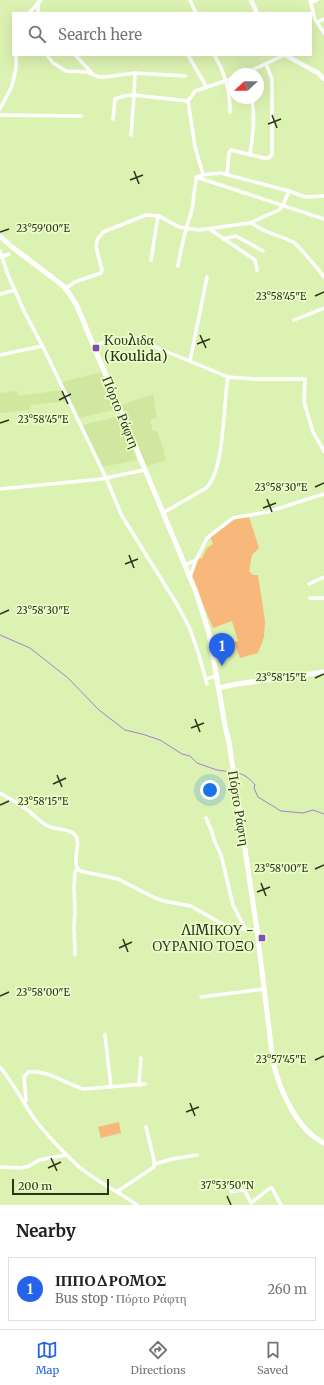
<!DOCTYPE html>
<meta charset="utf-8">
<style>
body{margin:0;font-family:Merriweather,serif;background:#f2f2f2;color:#202124}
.compass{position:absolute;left:228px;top:68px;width:36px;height:36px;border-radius:50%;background:#fff;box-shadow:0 4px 16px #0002;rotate:248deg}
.scale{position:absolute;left:12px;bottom:10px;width:97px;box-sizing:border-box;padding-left:4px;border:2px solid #2b331a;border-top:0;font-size:11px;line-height:14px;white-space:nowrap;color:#2b331a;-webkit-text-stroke:3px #ecfeca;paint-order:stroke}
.you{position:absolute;left:210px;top:790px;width:14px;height:14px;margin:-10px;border:3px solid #fff;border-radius:50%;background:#1a73e8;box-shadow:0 0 0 6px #1a73e833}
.badge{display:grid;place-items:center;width:26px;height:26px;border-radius:50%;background:#2563eb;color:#fff;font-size:13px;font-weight:700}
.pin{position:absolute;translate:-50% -33px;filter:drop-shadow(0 1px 2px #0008)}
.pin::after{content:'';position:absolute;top:21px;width:14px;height:12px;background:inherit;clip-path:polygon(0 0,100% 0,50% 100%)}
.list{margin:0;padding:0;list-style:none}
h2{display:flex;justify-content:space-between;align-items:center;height:52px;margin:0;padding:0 16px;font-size:17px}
h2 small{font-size:13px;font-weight:400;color:#757577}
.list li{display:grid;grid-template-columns:26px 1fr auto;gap:12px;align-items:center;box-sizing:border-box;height:64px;margin:0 8px 8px;padding:0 8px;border:1px solid #e0e0e0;border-radius:0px}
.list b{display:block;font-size:15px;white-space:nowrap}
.list p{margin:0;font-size:13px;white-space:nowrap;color:#757577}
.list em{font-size:13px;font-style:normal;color:#757577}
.icon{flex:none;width:22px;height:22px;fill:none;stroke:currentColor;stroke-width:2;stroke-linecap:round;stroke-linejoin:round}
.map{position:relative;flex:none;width:324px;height:1205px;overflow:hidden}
.search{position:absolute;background:#fff;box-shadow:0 4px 16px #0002;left:12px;right:12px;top:12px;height:44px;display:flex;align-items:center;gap:10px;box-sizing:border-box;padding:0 14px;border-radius:0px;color:#757577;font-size:15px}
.sheet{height:124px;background:#fff}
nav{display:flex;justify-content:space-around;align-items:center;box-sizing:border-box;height:56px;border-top:1px solid #e0e0e0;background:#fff;font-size:11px;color:#757577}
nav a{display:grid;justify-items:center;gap:2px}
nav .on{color:#2563eb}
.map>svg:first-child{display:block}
.built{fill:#cfe79f}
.green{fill:#f8b77b}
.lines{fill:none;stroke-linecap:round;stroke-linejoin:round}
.stream{stroke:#a77ddc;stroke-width:1}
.minor{stroke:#fff;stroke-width:3.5}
.tertiary{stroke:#fff;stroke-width:4.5}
.secondary{stroke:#fff;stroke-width:5}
.ticks{fill:none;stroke:#2b331a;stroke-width:1.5}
.poi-dot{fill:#8349bf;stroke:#ecfeca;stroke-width:1.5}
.labels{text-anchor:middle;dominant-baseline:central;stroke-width:3.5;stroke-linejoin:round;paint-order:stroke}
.poi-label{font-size:14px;fill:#2b331a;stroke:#ecfeca;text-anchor:start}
.street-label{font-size:14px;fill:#2b331a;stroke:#ecfeca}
.ticks-label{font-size:10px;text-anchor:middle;fill:#2b331a;stroke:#ecfeca;stroke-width:3.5;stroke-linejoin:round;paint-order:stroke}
</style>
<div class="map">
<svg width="324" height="1205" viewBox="0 0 324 1205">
<rect width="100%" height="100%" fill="#dcf2b2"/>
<!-- built -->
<g class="built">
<polygon points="102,372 117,409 79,418 62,382"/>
<polygon points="62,390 67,401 30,405 30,410 0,413 0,393 17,391 18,396"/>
<polygon points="153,394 157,417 150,420 153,431 157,431 164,450 165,461 146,466 121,405"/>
<polygon points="121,416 137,460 102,467 82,425"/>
</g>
<!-- green -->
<g class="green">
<polygon points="249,517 259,548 252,555 249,571 253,575 258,575 265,621 264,637 258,653 240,658 234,642 238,641 232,621 213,628 191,576 198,559 202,558 207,548 213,544 210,537 234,519"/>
<polygon points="119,1122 121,1133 101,1138 98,1127"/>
</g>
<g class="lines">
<!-- stream -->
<g class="stream">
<polyline points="0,635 30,648 68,678 99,710 125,730 142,734 160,740 182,754 190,756 197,763 217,770 232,772"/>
<path d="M235,772C242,773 251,779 255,785L254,788L258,797L281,811L303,813L313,810L324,814"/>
</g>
<!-- minor -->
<g class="minor">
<polyline points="190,0 196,13"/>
<polyline points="310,0 315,19 324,33"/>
<polyline points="311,2 317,0"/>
<polyline points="29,13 41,0"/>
<polyline points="38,13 38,2"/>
<polyline points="317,22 324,19"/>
<polyline points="47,55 53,63 66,71 87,72 99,77 105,77 135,73"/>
<polyline points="75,55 92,73"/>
<polyline points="188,55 206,86"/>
<path d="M214,55C225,72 230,93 230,112"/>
<polyline points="244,74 284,55"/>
<polyline points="185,76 135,73 134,95 188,101 195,91 234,78"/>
<polyline points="188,101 195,147 203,174"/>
<polyline points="0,109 12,86 16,68 16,55"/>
<polyline points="0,115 81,116"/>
<polyline points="113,119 115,99 124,96 134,95 131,135"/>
<path d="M250,154C253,135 255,118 252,98"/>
<polyline points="227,174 229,153 231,150 264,158 268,158 272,155 272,79 266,64"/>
<polyline points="196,177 324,219"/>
<path d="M252,223C263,233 280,235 293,242C299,246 319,270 324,277"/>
<polyline points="211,230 255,260 257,270"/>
<polyline points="223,239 236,236 263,251"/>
<polyline points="0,251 8,275 24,311 45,351 106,478 122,516 178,606 190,629 199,655 207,684"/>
<polyline points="1,257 9,254"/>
<polyline points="151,260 158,216"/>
<path d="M178,266C180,253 183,241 186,229C188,221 192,213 193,204C193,200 196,178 197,177C200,174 216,174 221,173L289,191L305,197L324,196"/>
<polyline points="66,288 75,282 101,273 102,270 96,247 97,240 103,232 146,215 159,216 179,227 198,230 250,223 279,210 283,205 289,191"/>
<polyline points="0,294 15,290"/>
<polyline points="294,320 324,308"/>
<path d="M94,346C116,336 126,339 148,344L228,377"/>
<polyline points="0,355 42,346"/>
<polyline points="190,361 207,277"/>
<polyline points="0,489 101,479 144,470"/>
<path d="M163,513L206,488C225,471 223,404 228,377L254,379H305L304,402L313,432L324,451"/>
<polyline points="185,565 196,560"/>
<polyline points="190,577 196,560 207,538 233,518 267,512 324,494"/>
<polyline points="309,584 324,577"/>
<polyline points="310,598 324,598"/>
<polyline points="206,679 216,676"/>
<path d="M0,793C9,799 18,803 26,809C34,814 40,823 48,826C56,830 68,828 74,834C84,843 69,862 80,871L118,879L155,898L164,901L191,906L229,928L257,930"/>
<polyline points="206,818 212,832 214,840 221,855 233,905 246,930"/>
<polyline points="75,955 74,927 75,910 74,888 75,872 77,869"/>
<polyline points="201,997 264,989"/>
<polyline points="105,1035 111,1087"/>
<path d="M0,1067C15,1085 23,1103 36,1121C48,1136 62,1151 76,1164C94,1181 117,1190 137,1205"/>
<polyline points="139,1085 141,1058"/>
<path d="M25,1102L26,1100L24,1077L28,1072C51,1070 64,1084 84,1089L145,1084"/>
<polyline points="155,1164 172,1159 197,1155"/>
<polyline points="0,1167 21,1168 29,1166 39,1160 66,1155"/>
<polyline points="118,1191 154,1167 154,1160 146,1127"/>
<polyline points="231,1192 241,1190 245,1191 251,1203 270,1188 272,1188 281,1205"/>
</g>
<!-- tertiary -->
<g class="tertiary">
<polyline points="251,0 257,13"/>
<polyline points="285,55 318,73 324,79"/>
</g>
<!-- secondary -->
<g class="secondary">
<path d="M0,236L12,247L62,285L69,293L77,306L196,592L209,633L225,726L229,742L257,930L273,1062C280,1091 297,1130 324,1143"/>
<polyline points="219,688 237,684 324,672"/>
</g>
</g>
<!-- ticks -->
<path class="ticks" d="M272,115L277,128M268,124L281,119M134,171L139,184M130,180L143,175M0,232L9,229M315,296L324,292M200,335L206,348M197,344L210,339M62,391L68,404M59,400L71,394M0,423L9,420M315,487L324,483M267,499L272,512M263,508L276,503M129,555L134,568M125,564L138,559M0,614L9,610M315,678L324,674M195,719L200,732M191,728L204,723M57,775L62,787M53,784L66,778M0,805L9,801M315,869L324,865M261,883L266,896M257,892L270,887M123,939L128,952M119,948L132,942M0,996L9,992M315,1060L324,1056M190,1103L195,1116M186,1112L199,1107M51,1158L57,1171M48,1168L61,1162M227,1196L231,1205"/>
<!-- markers -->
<g class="poi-dot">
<rect x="92" y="344" width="8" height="8" rx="2"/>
<rect x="258" y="934" width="8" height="8" rx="2"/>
</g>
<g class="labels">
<!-- poi labels -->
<g class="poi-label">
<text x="104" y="340">Κουλιδα<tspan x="104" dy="16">(Koulida)</tspan></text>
<text x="254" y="930" text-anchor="end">ΛΙΜΙΚΟΥ -<tspan x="254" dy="16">ΟΥΡΑΝΙΟ ΤΟΞΟ</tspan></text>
</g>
<!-- street labels -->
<g class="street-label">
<text transform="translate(121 412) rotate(68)">Πόρτο Ράφτη</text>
<text transform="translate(239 808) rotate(81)">Πόρτο Ράφτη</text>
</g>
</g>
<g class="ticks-label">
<text x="43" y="232">23°59'00"E</text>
<text x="281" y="300">23°58'45"E</text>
<text x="43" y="423">23°58'45"E</text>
<text x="281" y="491">23°58'30"E</text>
<text x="43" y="614">23°58'30"E</text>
<text x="281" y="681">23°58'15"E</text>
<text x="43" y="805">23°58'15"E</text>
<text x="281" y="872">23°58'00"E</text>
<text x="43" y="996">23°58'00"E</text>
<text x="281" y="1063">23°57'45"E</text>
<text x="227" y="1189">37°53'50"N</text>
</g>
</svg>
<svg class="compass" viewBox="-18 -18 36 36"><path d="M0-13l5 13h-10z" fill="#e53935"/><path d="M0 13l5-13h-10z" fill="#757577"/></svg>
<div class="scale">200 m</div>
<div class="you"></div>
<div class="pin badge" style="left:222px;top:666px">1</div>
<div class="search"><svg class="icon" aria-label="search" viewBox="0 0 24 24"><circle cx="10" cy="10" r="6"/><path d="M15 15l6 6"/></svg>Search here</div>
</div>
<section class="sheet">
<h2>Nearby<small></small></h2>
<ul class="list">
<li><span class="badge">1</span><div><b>ΙΠΠΟΔΡΟΜΟΣ</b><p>Bus stop · Πόρτο Ράφτη</p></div><em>260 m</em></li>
</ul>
</section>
<nav>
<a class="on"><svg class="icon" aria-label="map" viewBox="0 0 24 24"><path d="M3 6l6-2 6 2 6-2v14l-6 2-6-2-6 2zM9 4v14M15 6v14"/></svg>Map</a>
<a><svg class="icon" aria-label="directions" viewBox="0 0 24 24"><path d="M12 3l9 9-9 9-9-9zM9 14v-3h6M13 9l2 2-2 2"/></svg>Directions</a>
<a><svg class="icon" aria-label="saved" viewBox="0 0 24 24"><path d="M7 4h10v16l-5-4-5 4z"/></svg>Saved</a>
</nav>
